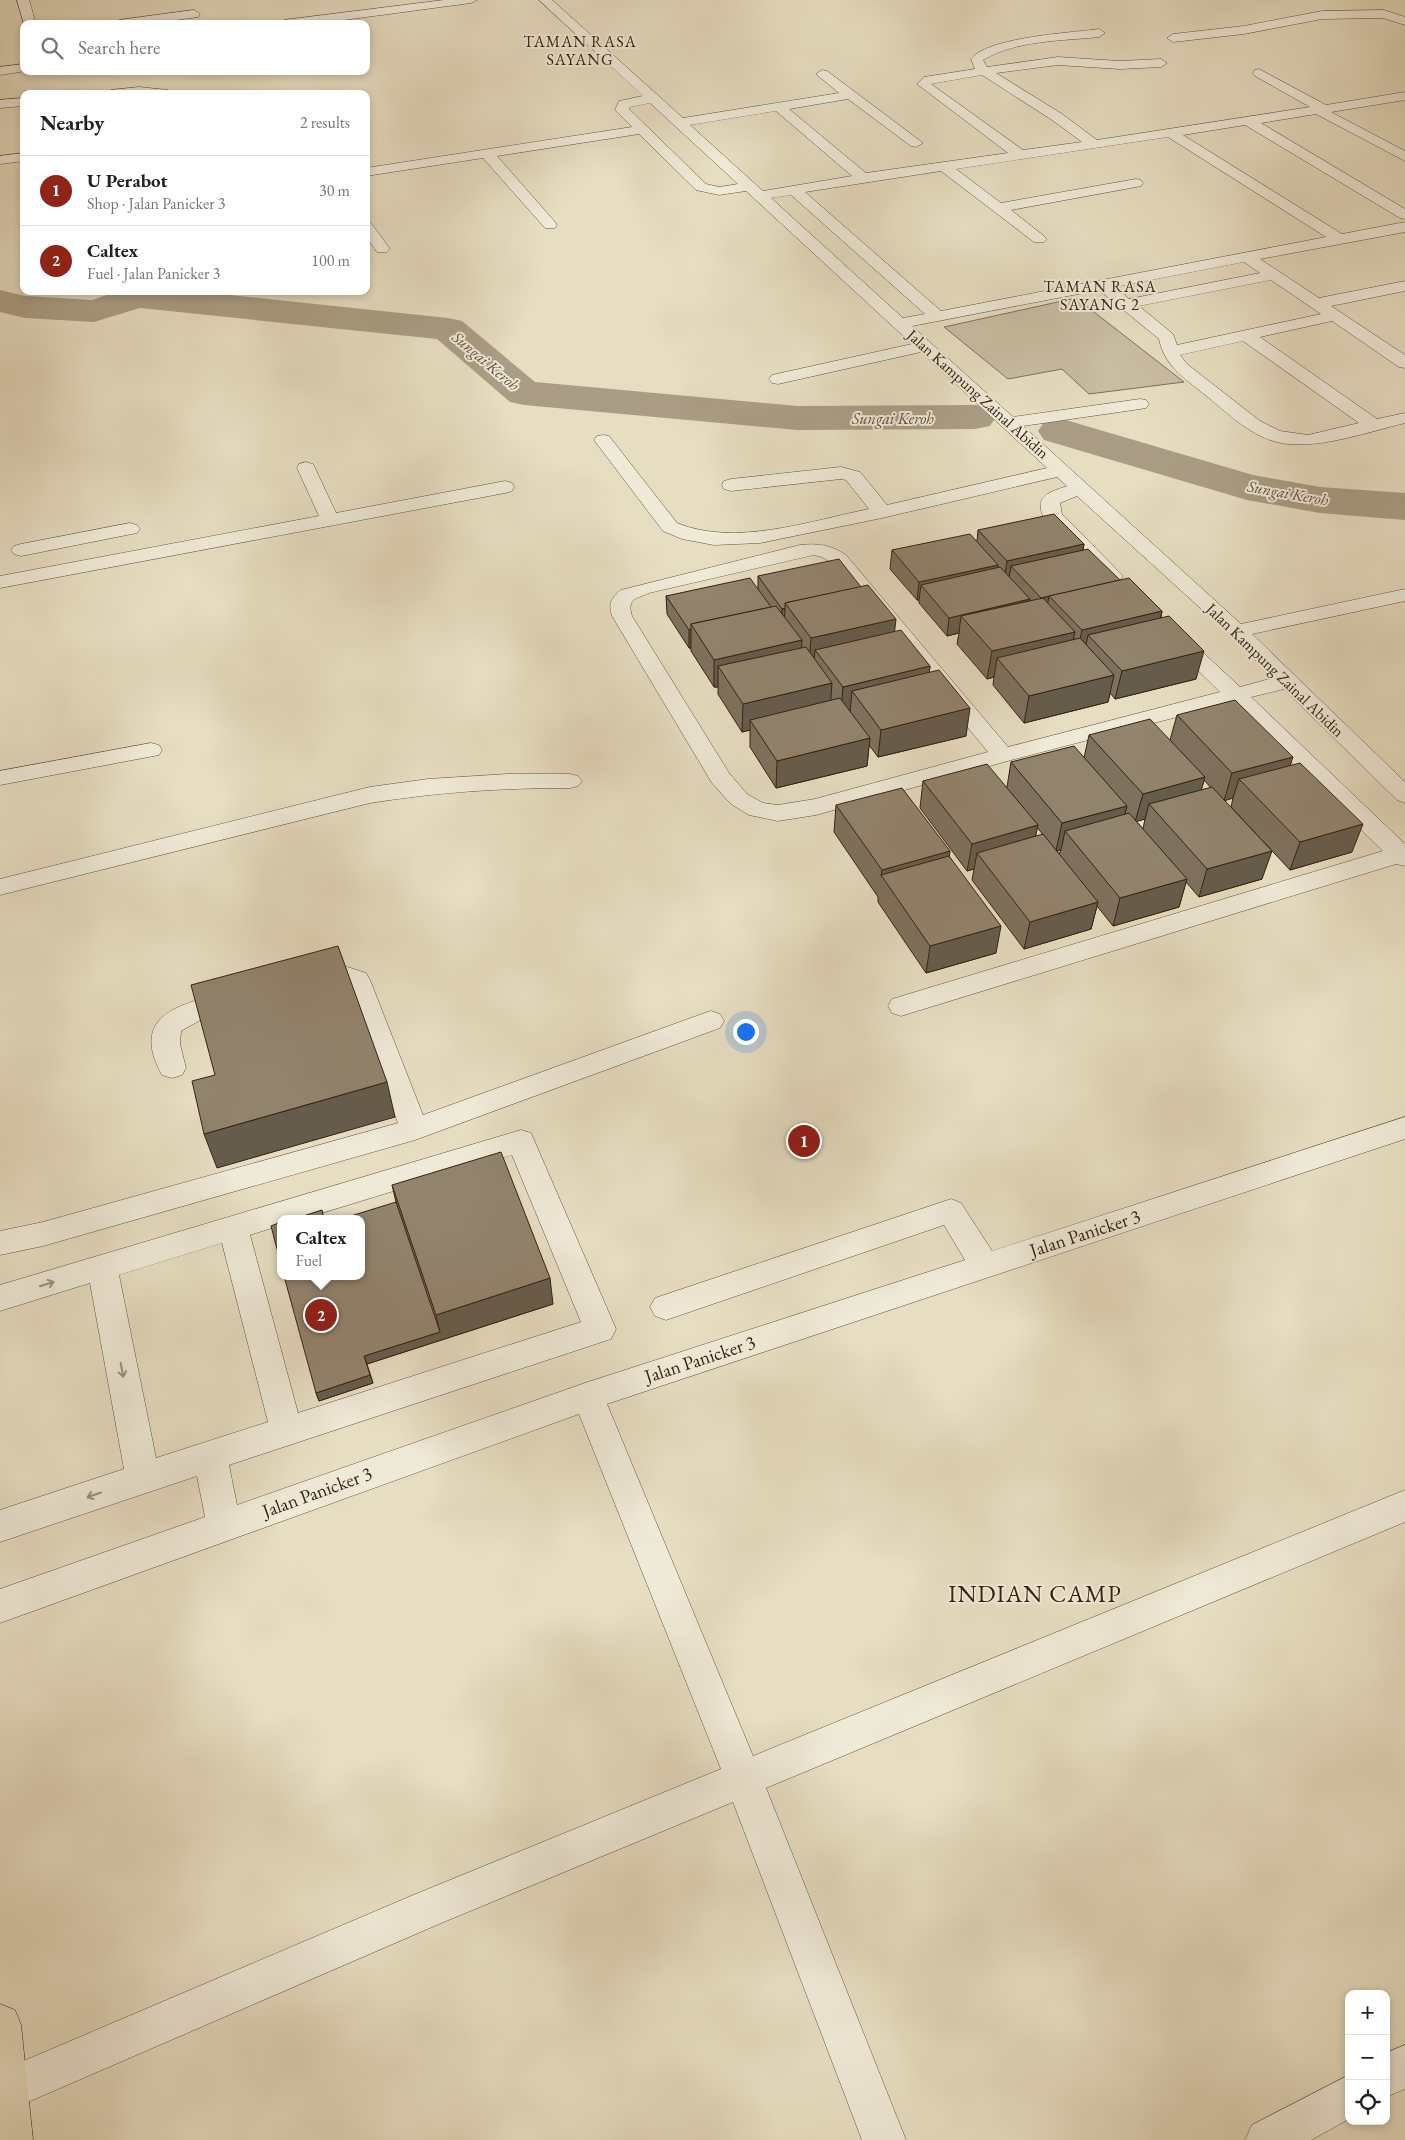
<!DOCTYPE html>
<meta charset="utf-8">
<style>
body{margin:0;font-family:"EB Garamond",serif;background:#f2f2f2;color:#202124}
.controls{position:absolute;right:15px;bottom:15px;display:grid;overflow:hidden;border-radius:10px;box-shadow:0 2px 8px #0003}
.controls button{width:45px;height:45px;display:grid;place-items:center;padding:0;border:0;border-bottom:1px solid #e0e0e0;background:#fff;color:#202124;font:25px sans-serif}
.you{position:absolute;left:745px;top:1031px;width:18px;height:18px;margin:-12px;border:4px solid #fff;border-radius:50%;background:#1a73e8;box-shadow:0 0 0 8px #1a73e833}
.badge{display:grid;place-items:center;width:32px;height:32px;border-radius:50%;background:#8f2418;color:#fff;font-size:16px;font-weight:700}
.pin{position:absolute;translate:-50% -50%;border:2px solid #fff;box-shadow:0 1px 5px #0006}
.popup{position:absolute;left:277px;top:1215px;width:88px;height:65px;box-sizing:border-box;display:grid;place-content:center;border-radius:10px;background:#fff;filter:drop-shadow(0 1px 4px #0005);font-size:16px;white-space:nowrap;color:#757577}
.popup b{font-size:19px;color:#202124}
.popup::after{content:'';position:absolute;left:50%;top:100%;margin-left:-10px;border:10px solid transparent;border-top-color:#fff}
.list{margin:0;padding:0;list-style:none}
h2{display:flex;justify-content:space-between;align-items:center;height:65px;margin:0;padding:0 20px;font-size:21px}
h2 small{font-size:16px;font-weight:400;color:#757577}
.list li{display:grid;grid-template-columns:32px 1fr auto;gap:15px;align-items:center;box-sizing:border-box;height:70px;padding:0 20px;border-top:1px solid #e0e0e0}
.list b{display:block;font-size:19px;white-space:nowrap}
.list p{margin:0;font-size:16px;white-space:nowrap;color:#757577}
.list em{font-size:16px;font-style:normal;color:#757577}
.icon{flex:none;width:28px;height:28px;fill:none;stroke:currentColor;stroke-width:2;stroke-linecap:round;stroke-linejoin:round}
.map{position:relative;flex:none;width:1405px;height:2140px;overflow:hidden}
.search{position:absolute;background:#fff;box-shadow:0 2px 8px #0003;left:20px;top:20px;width:350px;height:55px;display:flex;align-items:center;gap:12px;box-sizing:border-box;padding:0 18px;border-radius:10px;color:#757577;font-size:19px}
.panel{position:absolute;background:#fff;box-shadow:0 2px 8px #0003;left:20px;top:90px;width:350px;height:205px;border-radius:10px}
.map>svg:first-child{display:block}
.green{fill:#c9bda3;stroke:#806f5a}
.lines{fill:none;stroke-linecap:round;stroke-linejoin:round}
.river{fill:#ab9d85;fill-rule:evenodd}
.minor-casing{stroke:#62503d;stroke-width:1}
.major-casing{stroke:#362111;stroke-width:1}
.minor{fill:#efe9d7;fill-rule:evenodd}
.major{fill:#e7ddc1;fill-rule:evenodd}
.wall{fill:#7e715e;stroke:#362111;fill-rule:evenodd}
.shaded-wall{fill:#665c4c;stroke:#362111}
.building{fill:#92836d;stroke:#362111}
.oneway{stroke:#9c8f7e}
.labels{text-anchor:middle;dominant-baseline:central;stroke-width:4;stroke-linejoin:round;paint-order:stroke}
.far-neighbourhood-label{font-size:16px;letter-spacing:1px;fill:#362111;stroke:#efe9d7}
.far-water-label{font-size:16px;font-style:italic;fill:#5f4c3a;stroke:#efe9d7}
.far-street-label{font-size:16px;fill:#362111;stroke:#efe9d7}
.street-label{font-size:19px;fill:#362111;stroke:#efe9d7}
.near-neighbourhood-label{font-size:24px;letter-spacing:1px;fill:#362111;stroke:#efe9d7}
</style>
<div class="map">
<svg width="1405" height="2140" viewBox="0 0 1405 2140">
<rect width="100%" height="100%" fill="#e7ddc1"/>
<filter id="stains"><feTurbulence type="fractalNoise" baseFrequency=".004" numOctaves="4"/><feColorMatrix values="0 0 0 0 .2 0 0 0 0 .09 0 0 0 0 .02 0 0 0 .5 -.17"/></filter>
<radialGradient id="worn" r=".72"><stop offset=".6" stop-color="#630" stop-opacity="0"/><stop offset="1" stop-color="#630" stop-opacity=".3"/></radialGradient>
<!-- green -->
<polygon class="green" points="1076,298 1184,382 1089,394 1062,369 1008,379 944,327"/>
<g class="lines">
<!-- river -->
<g class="river">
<polygon points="0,290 25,296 92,300 118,291 191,291 448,318 462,321 535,382 798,406 975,405 990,408 996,417 990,426 975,429 798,430 524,405 510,402 437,339 140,308 94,322 25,318 0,312"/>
<polygon points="1059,418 1253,475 1320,487 1405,493 1405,520 1320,513 1247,500 1044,440 1038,431 1044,422"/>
</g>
<defs>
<g id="minor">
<polygon points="17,0 29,0 36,24 24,24"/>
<polygon points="444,0 477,0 471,3 314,24 278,24 284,20"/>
<path d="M539,0H552L683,118L839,93L816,74L822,70L827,71L923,143L916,147L911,146L848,99L789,109L866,173L1008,153L917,84L924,77L975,69L971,59C988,37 1070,33 1099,29L1105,33L1099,37C1062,41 1016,40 983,60L987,67L1058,57L1120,61L1161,59L1167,63L1161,67L1120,69L1058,65L996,73L1062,114L1097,140L1310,107L1255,76L1253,73L1255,70L1259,69L1326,105L1405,92V100L1331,112L1405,151V161L1316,114L1261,123L1405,209V219L1400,218L1245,125L1183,135L1342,234L1405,222V232L1260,259L1319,298L1405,281V291L1331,306L1405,355V368L1399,367L1332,321L1260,337L1377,419L1405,413V423C1367,432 1307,454 1270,440C1245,431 1224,410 1204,394C1184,378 1164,365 1159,339L1099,290L912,326L1013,417L1140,399L1146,400L1149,404L1146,408L1140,409L1023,426L1241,624L1405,589V601L1252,634L1405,782V803L1397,800L1284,689L1251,697L1405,844V866L1396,864L901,1016L892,1013L888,1006L892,999L1383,851L1231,703L1011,760L816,815L778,821L749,815L731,804L712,783L612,616C608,604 611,598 621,590L800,545C818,543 831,545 846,555L1008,747L1220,692L1167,640L1163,636L1167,632L1174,630L1181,632L1240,687L1273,678L1230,635L1077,496L1060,503L1062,514L1123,576L1120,580L1113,582L1106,580L1043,516C1034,495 1051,492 1067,486L1057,477L882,518L760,543L714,545L682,539L663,531L597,444L594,440L597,436L603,435L609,436L677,523C735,547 810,521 869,509L846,480L841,479L731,491L724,489L722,485L724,481L731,479L841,467L860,472L887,505L1047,468L921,352L778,384L772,383L769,379L772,375L912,344L746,191L719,195L696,190L639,134L497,156L555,222L557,225L555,228H545L483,158L366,176V168L632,127L615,110L619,101L643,96ZM982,75L1052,120L1082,142L1023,150L931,84ZM650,103L738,184L719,187L706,184L629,109L630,107ZM776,111L852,176L763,191L690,125ZM1168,137L1326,237L941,311L805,192L941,171L1034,242H1044L1047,239L1044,236L1011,210L1136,187L1141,186L1143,183L1141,180L1136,179L1001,203L956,169ZM791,195L925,314L903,318L771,198ZM1244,262L1260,273L1129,299L1115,287ZM1271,280L1321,314L1177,345L1173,334L1139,306ZM1243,341L1359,423L1308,435L1280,431L1260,421L1187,364L1180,355ZM814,555L822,557L832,563L988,752L815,799L778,805L763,803L747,794L729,773L632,616C627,599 635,599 649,593Z"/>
<polygon points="194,10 200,14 198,17 148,24 113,24 119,20"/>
<polygon points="1384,10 1405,17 1405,25 1383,18 1322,19 1244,34 1173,42 1167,38 1173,34 1244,26 1322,11"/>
<polygon points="24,64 24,71 26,71 0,75 0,67"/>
<polygon points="139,87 168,90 174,94 105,94 111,90"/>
<polygon points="24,98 24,106 0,108 0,100"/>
<polygon points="24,153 24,161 0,164 0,156"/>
<path d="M366,222L371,223L390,249L387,252H377C368,240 366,237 366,222Z"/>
<polygon points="306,462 313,464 315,468 336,513 505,481 512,483 514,487 512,491 505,493 0,588 0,576 319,516 297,468 299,464"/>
<polygon points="130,523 137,525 140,529 137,533 21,556 14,554 11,550 14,546 21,544"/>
<polygon points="151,743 159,745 162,750 159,755 0,785 0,771"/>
<path d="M508,774H570L578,776L582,781L578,786L570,788C501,788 439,792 370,803L0,895V879L370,787L428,779Z"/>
<path d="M341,965L366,973L370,980L423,1115L702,1014L711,1011L720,1014L724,1021L720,1028L415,1140L43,1246L0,1255V1231L43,1222L398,1123L346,986C333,981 319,991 305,987L301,980L305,973Z"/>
<path d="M233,992L242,995L246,1002L242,1009L204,1018L181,1031L180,1044L186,1068L182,1075L172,1078L162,1075C127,1012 186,1002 233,992Z"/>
<path d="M1405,1117V1139L607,1404L753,1756L1405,1490V1522L766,1788L906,2140H862L733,1802L439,1924L21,2105L6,2111L0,2109V2071L411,1896L721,1769L579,1414L0,1623V1589L205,1517L197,1476L0,1542V1510L124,1469L90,1283L0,1311V1285L521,1130L531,1133L616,1329L611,1339L229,1465L237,1505L588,1382L965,1260L944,1225L666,1320L655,1316L650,1307L655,1298L951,1199L961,1203L992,1251ZM512,1155L581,1322L298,1413L250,1235L281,1225V1219H302ZM222,1243L268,1422L156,1458L119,1275Z"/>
<polygon points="1405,2045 1405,2089 1386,2097 1386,2053"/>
<polygon points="1349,2075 1349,2119 1311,2140 1245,2140 1252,2125"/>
</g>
<polygon id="major" points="0,2004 15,2010 21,2025 33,2140 0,2140"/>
</defs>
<!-- minor casing -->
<use href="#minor" class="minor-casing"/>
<!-- major casing -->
<use href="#major" class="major-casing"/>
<!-- minor -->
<use href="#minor" class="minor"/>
<!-- major -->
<use href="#major" class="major"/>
</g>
<!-- wall -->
<g class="wall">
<polygon points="978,530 1084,544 1083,550 1120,580 1162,611 1161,618 1196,679 1115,699 1110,693 1108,702 1024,723 993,685 994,677 987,679 957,644 959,633 947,636 919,603 919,600 917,600 890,569 892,550 977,541"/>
<polygon points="758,576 895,632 930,666 929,673 966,736 878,757 869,745 867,766 776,788 750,747 750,730 742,732 718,694 718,687 714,687 691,651 691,648 689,648 667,614 666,596 758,589"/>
<path d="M1177,715L1290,765L1352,852L1290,870L1231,807L1233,798L1224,800L1262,879L1199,897L1186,882L1179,907L1113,926L1097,906L1091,929L1024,949L972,880L974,869L967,871L920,808L923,781L1007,787L1011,762L1084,758L1089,735L1170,740ZM1204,780L1211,788L1201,790ZM1145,819L1143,829L1136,821ZM1037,827L1043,835L1035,837ZM1061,850L1059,854L1057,851Z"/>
<polygon points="836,805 950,851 949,856 996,953 926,973 878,902 878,897 834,832"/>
<polygon points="392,1185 553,1304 367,1364 373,1383 319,1401 316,1393 396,1202"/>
</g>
<!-- shaded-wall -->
<g class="shaded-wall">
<polygon points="1084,544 1080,562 1011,566 1009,578 1004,579 1007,561"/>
<polygon points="998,565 995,583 921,585 919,600 917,600 919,582"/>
<polygon points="1049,596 1046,614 1041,598"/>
<polygon points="1030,599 1027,618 961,616 959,633 947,636 949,618"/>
<polygon points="785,608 784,627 781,627 782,609"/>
<polygon points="1162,611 1156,638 1088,635 1084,655 1076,657 1082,630"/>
<polygon points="896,619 893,646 815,650 814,664 809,665 811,638"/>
<polygon points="691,629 691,648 689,648 689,630"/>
<polygon points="1075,632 1069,659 997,658 994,677 987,679 992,651"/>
<polygon points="802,640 800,668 718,666 718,687 714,687 714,660"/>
<polygon points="1204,651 1196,679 1115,699 1122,671"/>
<polygon points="930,666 927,693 852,691 850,712 841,714 843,687"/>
<polygon points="1114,675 1108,702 1024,723 1029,696"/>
<polygon points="832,683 830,711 750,720 750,730 742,732 743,704"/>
<polygon points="970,708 966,736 878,757 881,730"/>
<polygon points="870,738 867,766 776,788 777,761"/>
<polygon points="1293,757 1284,784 1239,779 1233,798 1224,801 1232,773"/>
<polygon points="1205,777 1197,805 1149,804 1145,819 1135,822 1143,794"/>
<polygon points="1127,806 1120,833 1065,831 1061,850 1056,851 1062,823"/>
<polygon points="1363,824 1352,852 1290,870 1300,842"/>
<polygon points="1038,825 1032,853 977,853 974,869 967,871 972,844"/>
<polygon points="950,851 946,879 881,876 882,870"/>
<polygon points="1272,851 1262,879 1199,897 1207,869"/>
<polygon points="1187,879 1179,907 1113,926 1120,898"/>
<polygon points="1098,902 1091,929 1024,949 1030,922"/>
<polygon points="1001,926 996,953 926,973 930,946"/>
<polygon points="387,1082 395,1117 217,1168 204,1134"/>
<polygon points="550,1278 553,1304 367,1364 364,1356 440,1332 436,1315"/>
<polygon points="370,1375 373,1383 319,1401 316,1393"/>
</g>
<!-- building -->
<g class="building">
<polygon points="1054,514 1084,544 1007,561 978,530"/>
<polygon points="970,534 998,565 919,582 892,550"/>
<polygon points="1088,549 1120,580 1041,598 1011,566"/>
<polygon points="839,559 861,587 785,603 785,608 782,609 758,576"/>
<polygon points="1000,567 1030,599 949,618 921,585"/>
<polygon points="750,578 771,607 691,624 691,629 689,630 666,596"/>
<polygon points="1129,578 1162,611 1082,630 1049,596"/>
<polygon points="868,585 896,619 811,638 785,603"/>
<polygon points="1043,598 1075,632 992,651 961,616"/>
<polygon points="776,606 802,640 714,660 691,624"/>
<polygon points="1169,616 1204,651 1122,671 1088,635"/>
<polygon points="901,630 930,666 843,687 815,650"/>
<polygon points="1080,638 1114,675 1029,696 997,658"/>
<polygon points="806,647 832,683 743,704 718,666"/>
<polygon points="939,670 970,708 881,730 852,691"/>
<polygon points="840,698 870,738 777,761 750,720"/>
<polygon points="1235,700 1293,757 1232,773 1177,715"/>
<polygon points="1150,719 1205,777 1143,794 1089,735"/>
<polygon points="1074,746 1127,806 1062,823 1011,762"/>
<polygon points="1300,763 1363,824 1300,842 1239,779"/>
<polygon points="987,764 1038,825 972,844 923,781"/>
<polygon points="1212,787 1272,851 1207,869 1149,804"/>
<polygon points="902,788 950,851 882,870 836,805"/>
<polygon points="1129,813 1187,879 1120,898 1065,831"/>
<polygon points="1043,834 1098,902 1030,922 977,853"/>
<polygon points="949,856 1001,926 930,946 881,875"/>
<polygon points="338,946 387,1082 204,1134 192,1081 215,1075 191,985"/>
<polygon points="501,1152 550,1278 436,1315 392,1185"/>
<polygon points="396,1202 440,1332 364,1356 370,1375 316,1393 284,1276 361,1276 361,1219 341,1219"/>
<polygon points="322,1210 324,1219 294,1219"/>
<polygon points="281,1222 281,1264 271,1226"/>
</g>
<!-- one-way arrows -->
<defs><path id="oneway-shaft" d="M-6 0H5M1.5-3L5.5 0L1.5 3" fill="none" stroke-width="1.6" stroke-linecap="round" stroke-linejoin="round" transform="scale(1.25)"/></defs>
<g class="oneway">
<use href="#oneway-shaft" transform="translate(47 1284) rotate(-17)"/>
<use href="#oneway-shaft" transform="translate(122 1370) rotate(79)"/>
<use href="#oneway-shaft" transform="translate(94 1495) rotate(161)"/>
</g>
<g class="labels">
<!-- far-neighbourhood labels -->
<g class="far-neighbourhood-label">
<text x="580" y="41">TAMAN RASA<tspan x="580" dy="18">SAYANG</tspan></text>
<text x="1100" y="286">TAMAN RASA<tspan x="1100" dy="18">SAYANG 2</tspan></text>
</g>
<!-- far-water labels -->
<g class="far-water-label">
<text transform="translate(486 361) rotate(40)">Sungai Keroh</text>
<text x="893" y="418">Sungai Keroh</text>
<text transform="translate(1288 493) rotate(10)">Sungai Keroh</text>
</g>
<!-- far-street labels -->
<g class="far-street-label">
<text transform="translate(978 394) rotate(42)">Jalan Kampung Zainal Abidin</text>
<text transform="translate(1275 670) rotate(44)">Jalan Kampung Zainal Abidin</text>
</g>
<!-- street labels -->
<g class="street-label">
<text transform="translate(1085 1233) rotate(-18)">Jalan Panicker 3</text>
<text transform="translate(700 1359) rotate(-18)">Jalan Panicker 3</text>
<text transform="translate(317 1492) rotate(-20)">Jalan Panicker 3</text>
</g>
<!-- near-neighbourhood labels -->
<g class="near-neighbourhood-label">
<text x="1035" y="1593">INDIAN CAMP</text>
</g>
</g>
<rect width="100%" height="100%" filter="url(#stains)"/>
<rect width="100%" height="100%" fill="url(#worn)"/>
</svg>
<div class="controls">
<button>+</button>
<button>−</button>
<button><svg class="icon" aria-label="locate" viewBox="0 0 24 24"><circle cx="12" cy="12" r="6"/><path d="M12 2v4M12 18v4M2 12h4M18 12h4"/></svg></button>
</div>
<div class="you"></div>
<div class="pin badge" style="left:804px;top:1141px">1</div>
<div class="pin badge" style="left:321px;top:1315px">2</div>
<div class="popup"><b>Caltex</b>Fuel</div>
<div class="search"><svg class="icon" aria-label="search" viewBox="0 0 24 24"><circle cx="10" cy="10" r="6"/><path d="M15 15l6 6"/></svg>Search here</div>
<section class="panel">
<h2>Nearby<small>2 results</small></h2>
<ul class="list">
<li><span class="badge">1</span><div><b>U Perabot</b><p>Shop · Jalan Panicker 3</p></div><em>30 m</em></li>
<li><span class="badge">2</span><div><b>Caltex</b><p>Fuel · Jalan Panicker 3</p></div><em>100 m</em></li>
</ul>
</section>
</div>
